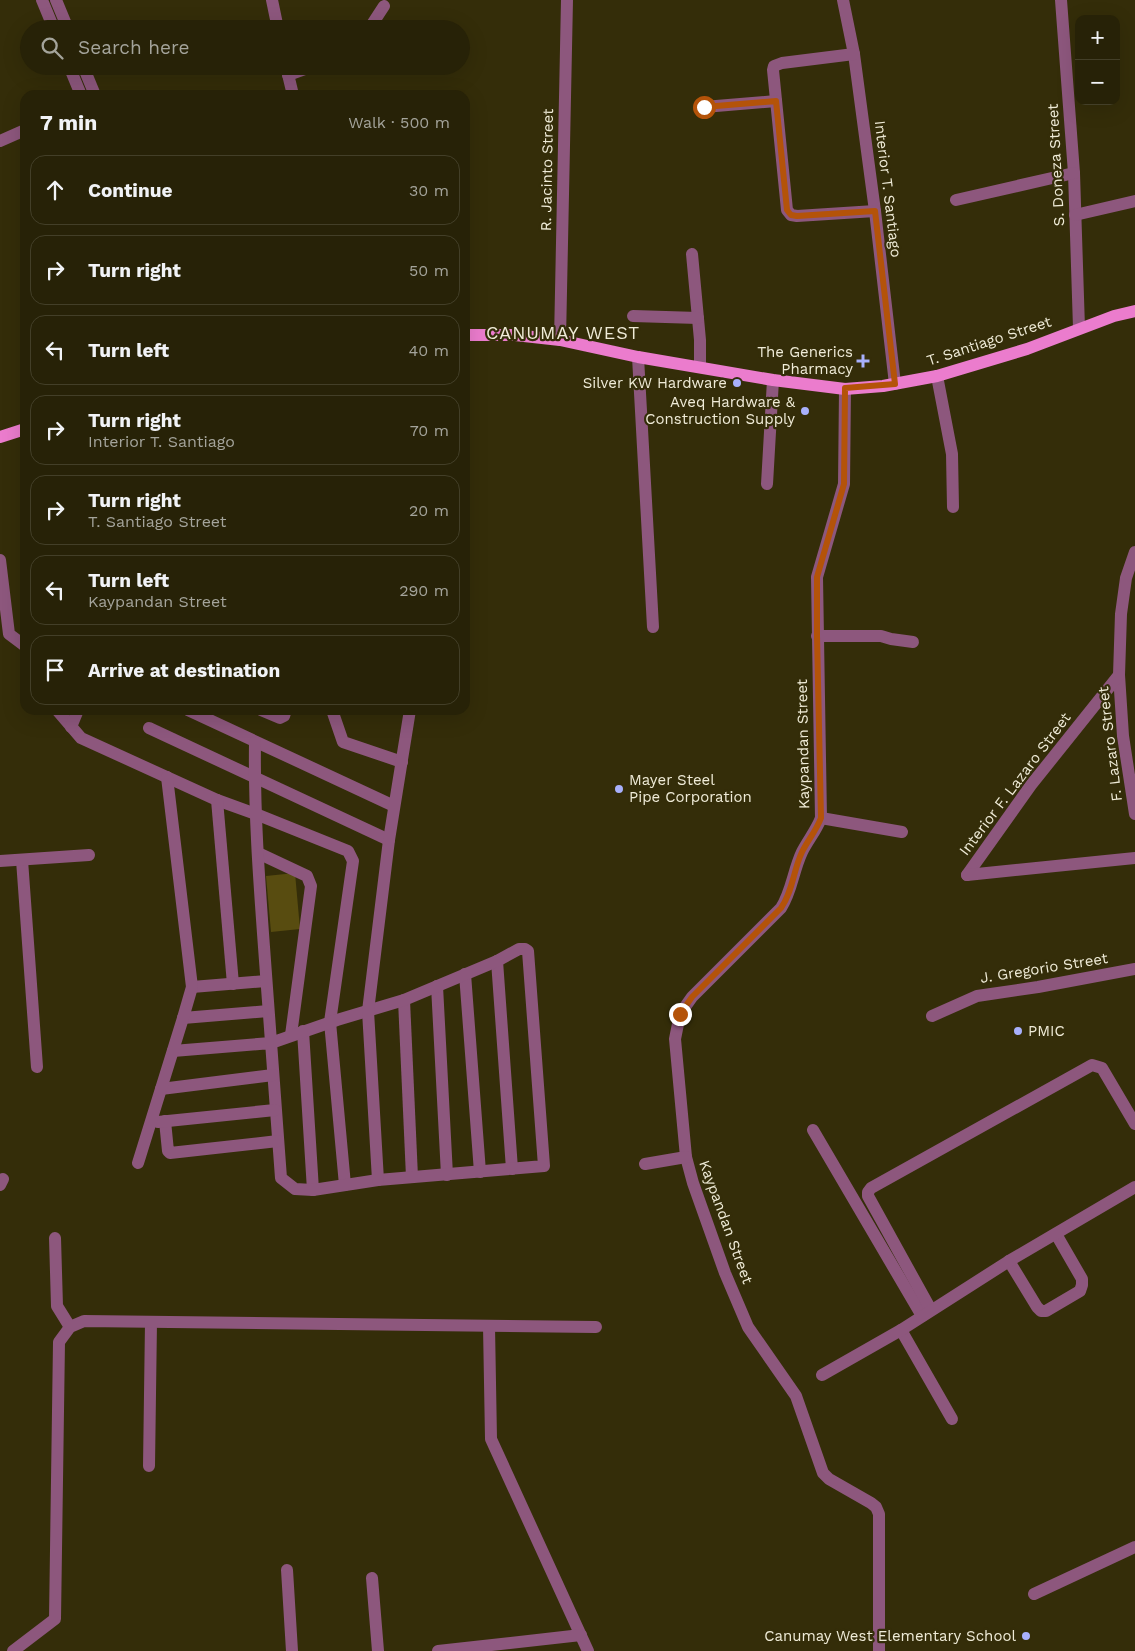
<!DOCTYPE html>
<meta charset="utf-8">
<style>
body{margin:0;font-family:"Work Sans",sans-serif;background:#2f2a11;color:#f1f3f6}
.controls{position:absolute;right:15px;top:15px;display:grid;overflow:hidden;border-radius:10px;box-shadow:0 5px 20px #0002}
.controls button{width:45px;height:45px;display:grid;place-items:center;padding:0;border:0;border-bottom:1px solid #433f28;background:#272207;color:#f1f3f6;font:25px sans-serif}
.stop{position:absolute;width:15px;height:15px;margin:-11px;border:4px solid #b45309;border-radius:50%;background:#fff}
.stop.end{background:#b45309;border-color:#fff;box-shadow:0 1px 5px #0008}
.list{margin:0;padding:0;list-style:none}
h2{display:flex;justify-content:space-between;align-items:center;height:65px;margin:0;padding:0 20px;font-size:21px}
h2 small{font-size:16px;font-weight:400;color:#a4a49b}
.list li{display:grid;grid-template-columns:32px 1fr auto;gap:15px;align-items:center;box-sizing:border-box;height:70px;margin:0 10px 10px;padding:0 10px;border:1px solid #433f28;border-radius:15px}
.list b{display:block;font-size:19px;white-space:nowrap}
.list p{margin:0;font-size:16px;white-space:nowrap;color:#a4a49b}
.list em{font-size:16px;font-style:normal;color:#a4a49b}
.icon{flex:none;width:28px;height:28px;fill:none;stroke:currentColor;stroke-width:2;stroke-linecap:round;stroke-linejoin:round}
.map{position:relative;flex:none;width:1135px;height:1651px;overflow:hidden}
.search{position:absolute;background:#272207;box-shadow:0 5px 20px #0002;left:20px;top:20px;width:450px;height:55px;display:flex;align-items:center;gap:12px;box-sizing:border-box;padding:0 18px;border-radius:28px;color:#a4a49b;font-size:19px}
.panel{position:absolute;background:#272207;box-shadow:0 5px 20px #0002;left:20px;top:90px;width:450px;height:625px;border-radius:15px}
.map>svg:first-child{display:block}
.green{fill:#584c10}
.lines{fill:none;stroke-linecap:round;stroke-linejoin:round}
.minor{stroke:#8d577d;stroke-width:12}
.major{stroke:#eb7ccd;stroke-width:12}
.route{stroke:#b45309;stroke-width:6}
.poi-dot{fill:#a8b0fc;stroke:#342d09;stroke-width:2}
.labels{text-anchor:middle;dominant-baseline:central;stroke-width:4.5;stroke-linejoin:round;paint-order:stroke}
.street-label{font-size:15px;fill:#efebd7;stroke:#342d09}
.poi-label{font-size:15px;fill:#efebd7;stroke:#342d09;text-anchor:end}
.quarter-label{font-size:18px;letter-spacing:1px;fill:#efebd7;stroke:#342d09}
</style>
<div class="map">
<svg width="1135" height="1651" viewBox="0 0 1135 1651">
<rect width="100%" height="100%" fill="#342d09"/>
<!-- green -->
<polygon class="green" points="295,873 300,929 271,932 266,876"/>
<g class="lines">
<!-- minor -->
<g class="minor">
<polyline points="42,0 54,29"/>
<polyline points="56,0 68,29"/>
<polyline points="272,0 278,29"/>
<polyline points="843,0 854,54 875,211 895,384"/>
<polyline points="1061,0 1074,173 1079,328"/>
<polyline points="369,29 384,6"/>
<polyline points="854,54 782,63 774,66 773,70 787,210 791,215 797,216 875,211"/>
<polyline points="69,66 81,95"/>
<polyline points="83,66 95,95"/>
<polyline points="286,66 293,95"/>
<polyline points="288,75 313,66"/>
<polyline points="704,107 776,101"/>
<polyline points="0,141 25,130"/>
<polyline points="956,200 1074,173"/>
<polyline points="1075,215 1135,201"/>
<polyline points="692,254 700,340 700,367"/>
<polyline points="633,316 698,318"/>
<polyline points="560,340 567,0"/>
<polyline points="638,357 653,627"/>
<polyline points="937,376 952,454 953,507"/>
<path d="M845,389L844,484L817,577L821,818C816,831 808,840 802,852C793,871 792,891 781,908L692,997L680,1014L675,1039L686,1157L693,1183L725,1273L748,1327L796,1396L823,1473L829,1479L871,1503L876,1507L879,1514V1651"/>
<polyline points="767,484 773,380"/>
<polyline points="1135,552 1126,578 1121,614 1119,675 1123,736 1135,814"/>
<polyline points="0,560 9,634 25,646"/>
<polyline points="817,636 881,636 891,639 913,642"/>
<polyline points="57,710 81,738 217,800 256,814 348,851 353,861 330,1022 345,1185"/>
<polyline points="188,710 394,806"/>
<polyline points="261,710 280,718 284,716 286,710"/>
<polyline points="332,710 343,742 402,762"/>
<polyline points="71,727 78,710"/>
<polyline points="149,728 389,840"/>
<polyline points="217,800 233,984"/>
<polyline points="821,818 902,832"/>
<polyline points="258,853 307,876 311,886 291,1035"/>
<polyline points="22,860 37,1067"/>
<polyline points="0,861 89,855"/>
<polyline points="967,875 1031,785 1119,675"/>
<polyline points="967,875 1135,858"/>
<polyline points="497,961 512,1169"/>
<polyline points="465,974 480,1172"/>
<polyline points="437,986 447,1175"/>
<polyline points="192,987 266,981"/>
<polyline points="404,1000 412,1177"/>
<polyline points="932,1016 977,996 1038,987 1135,969"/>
<polyline points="183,1018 268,1011"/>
<polyline points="303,1031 313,1190"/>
<path d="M173,1051L271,1043L337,1020L404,1000L497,961L519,949H525L528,951L544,1166L378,1180L313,1190L295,1189L281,1178C275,1101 269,1024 264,947C259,879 254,811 255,742"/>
<polyline points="161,1089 273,1075"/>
<polyline points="165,1121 168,1151 170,1153 278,1141"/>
<polyline points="158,1122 275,1110"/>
<polyline points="813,1130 922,1316"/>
<polyline points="138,1163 183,1018 192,987 167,777"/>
<polyline points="645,1164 686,1157"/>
<polyline points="378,1180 368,1011 389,840 410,710"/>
<polyline points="0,1185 3,1179"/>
<polyline points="55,1238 57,1306 70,1327"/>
<polyline points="1009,1261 1037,1307 1041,1311 1046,1311 1080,1291 1082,1285 1082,1279 1056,1234"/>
<polyline points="931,1310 868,1196 868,1192 871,1188 1092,1065 1102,1068 1135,1124"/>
<polyline points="489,1326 491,1439 588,1651"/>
<polyline points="901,1330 952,1419"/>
<polyline points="822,1375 901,1330 1009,1261 1135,1187"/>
<polyline points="149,1466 151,1322"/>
<polyline points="287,1570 292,1651"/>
<polyline points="372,1578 378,1651"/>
<polyline points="1034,1594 1135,1547"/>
<polyline points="13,1651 55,1619 59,1342 70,1327 84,1321 596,1327"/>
<polyline points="438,1651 581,1635"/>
</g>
<!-- major -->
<g class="major">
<polyline points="465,335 515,335 560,340 638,357 773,380 845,389 883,386 937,376 1027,349 1114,316 1135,311"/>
<polyline points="0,437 25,429"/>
</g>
</g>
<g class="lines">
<!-- route -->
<path class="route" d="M680,1014L692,997L781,908C793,891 793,871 802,852C808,840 816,831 821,818L817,636V577L844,484L845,388L895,384L875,211L797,216L791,215L787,210L776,101L704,107"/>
</g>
<!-- markers -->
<g class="poi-dot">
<path d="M860.5 353.5h5v5h5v5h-5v5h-5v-5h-5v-5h5z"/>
<circle cx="737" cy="383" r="5"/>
<circle cx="805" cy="411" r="5"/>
<circle cx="619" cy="789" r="5"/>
<circle cx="1018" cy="1031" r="5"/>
<circle cx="1026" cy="1636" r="5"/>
</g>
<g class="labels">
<!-- street labels -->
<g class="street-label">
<text transform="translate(1056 165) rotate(-93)">S. Doneza Street</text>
<text transform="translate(547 170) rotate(-89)">R. Jacinto Street</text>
<text transform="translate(888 189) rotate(83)">Interior T. Santiago</text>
<text transform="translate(989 341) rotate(-18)">T. Santiago Street</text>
<text transform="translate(803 744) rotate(-91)">Kaypandan Street</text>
<text transform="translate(1110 744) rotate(-97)">F. Lazaro Street</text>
<text transform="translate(1015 784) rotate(-53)">Interior F. Lazaro Street</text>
<text transform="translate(1044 968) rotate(-9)">J. Gregorio Street</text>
<text transform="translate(726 1222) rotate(70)">Kaypandan Street</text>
</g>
<!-- poi labels -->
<g class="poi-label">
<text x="853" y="352">The Generics<tspan x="853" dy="17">Pharmacy</tspan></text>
<text x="727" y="383">Silver KW Hardware</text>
<text x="795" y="402">Aveq Hardware &amp;<tspan x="795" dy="17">Construction Supply</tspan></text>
<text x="629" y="780" text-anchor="start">Mayer Steel<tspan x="629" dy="17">Pipe Corporation</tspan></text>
<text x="1028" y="1031" text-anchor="start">PMIC</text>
<text x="1016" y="1636">Canumay West Elementary School</text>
</g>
<!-- quarter labels -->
<g class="quarter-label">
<text x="563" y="332">CANUMAY WEST</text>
</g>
</g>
</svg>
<div class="controls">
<button>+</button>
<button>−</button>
</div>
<div class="stop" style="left:704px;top:107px"></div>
<div class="stop end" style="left:680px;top:1014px"></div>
<div class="search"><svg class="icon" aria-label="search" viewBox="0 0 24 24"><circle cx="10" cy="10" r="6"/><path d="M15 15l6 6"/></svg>Search here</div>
<section class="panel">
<h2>7 min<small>Walk · 500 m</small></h2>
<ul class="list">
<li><svg class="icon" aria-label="ahead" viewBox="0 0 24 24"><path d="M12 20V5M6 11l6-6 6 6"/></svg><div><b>Continue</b></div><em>30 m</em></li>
<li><svg class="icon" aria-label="right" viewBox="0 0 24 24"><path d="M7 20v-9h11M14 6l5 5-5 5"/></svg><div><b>Turn right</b></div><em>50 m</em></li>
<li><svg class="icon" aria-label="left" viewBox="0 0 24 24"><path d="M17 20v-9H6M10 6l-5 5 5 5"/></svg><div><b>Turn left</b></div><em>40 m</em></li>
<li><svg class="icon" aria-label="right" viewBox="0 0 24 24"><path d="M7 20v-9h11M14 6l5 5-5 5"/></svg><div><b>Turn right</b><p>Interior T. Santiago</p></div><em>70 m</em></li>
<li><svg class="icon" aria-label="right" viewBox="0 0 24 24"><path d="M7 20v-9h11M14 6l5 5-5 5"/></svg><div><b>Turn right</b><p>T. Santiago Street</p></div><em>20 m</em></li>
<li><svg class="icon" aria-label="left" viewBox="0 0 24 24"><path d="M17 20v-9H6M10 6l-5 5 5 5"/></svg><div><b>Turn left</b><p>Kaypandan Street</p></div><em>290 m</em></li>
<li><svg class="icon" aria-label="arrive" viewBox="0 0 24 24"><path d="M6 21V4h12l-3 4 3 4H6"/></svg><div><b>Arrive at destination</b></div></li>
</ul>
</section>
</div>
